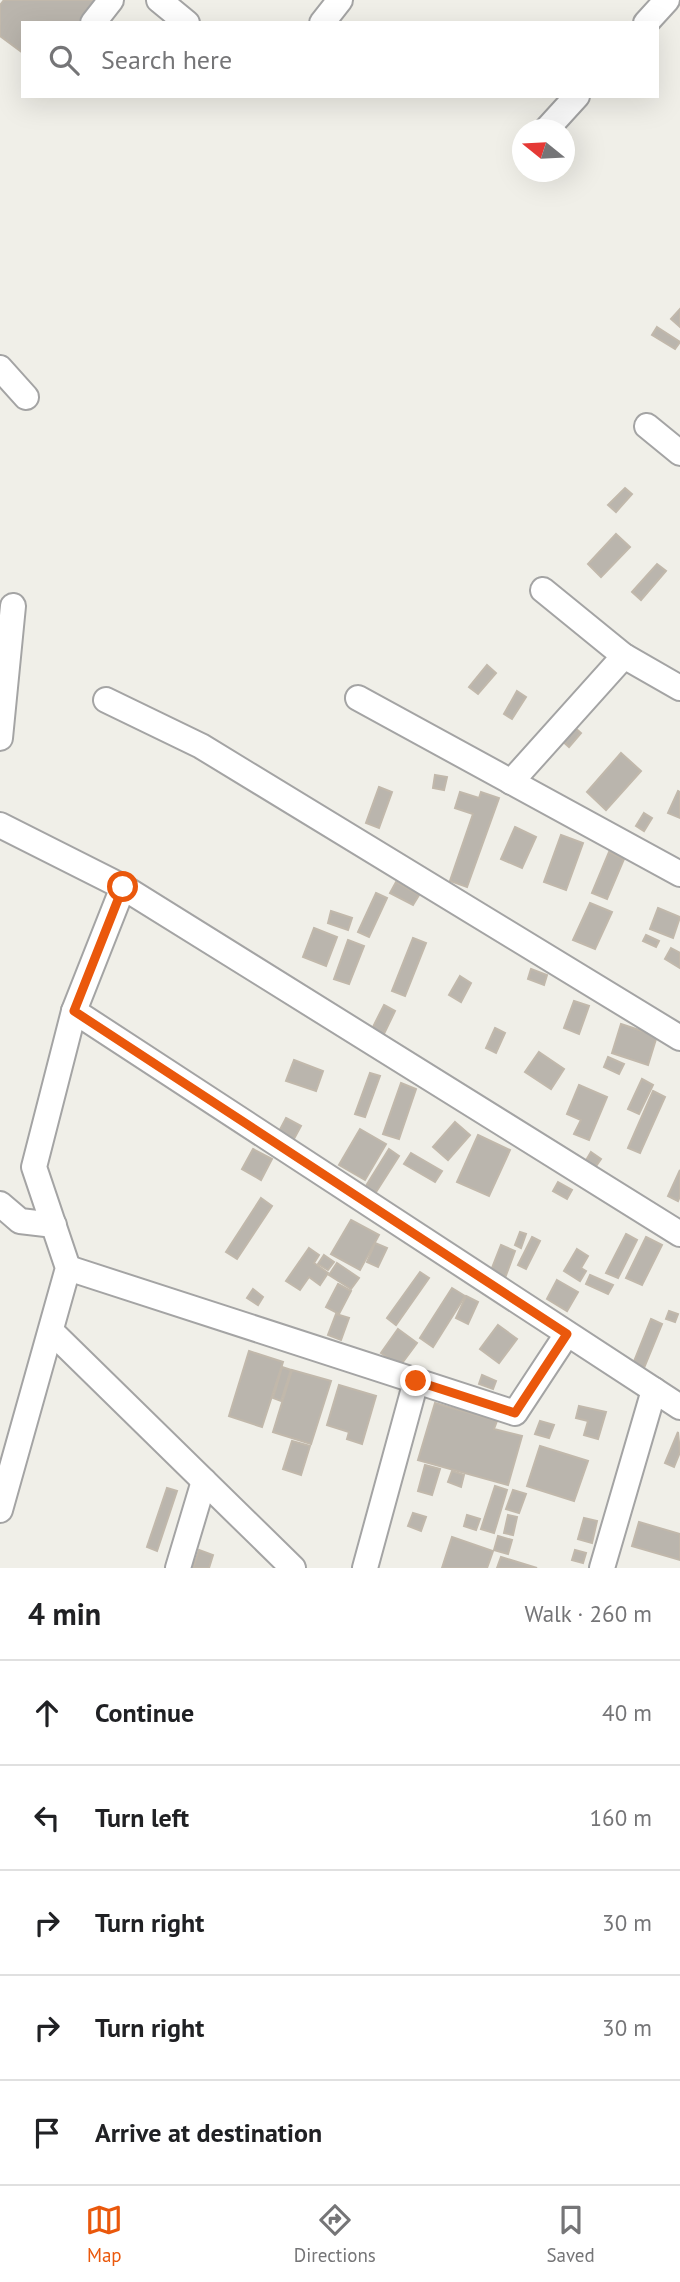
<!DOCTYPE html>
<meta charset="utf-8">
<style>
body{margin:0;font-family:"PT Sans",sans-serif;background:#f6f6f6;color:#202124}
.compass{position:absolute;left:512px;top:119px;width:63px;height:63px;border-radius:50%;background:#fff;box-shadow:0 7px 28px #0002;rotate:288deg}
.stop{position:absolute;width:21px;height:21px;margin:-16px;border:5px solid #ea580c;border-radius:50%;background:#fff}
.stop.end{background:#ea580c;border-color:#fff;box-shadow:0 2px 7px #0008}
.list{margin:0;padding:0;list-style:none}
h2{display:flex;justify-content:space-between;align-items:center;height:91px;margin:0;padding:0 28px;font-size:30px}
h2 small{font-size:23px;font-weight:400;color:#757577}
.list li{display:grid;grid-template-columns:46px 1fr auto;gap:21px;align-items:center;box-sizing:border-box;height:105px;padding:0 28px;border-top:2px solid #e0e0e0}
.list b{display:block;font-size:26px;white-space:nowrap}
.list em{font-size:23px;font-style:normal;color:#757577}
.icon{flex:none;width:38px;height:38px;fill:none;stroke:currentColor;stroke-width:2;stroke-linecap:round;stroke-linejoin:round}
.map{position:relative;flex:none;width:680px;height:1568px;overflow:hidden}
.search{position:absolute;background:#fff;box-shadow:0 7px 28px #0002;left:21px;right:21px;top:21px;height:77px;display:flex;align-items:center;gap:18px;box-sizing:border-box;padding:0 24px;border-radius:0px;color:#757577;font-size:26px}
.sheet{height:616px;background:#fff}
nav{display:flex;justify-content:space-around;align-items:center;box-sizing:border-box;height:98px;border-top:2px solid #e0e0e0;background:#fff;font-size:19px;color:#757577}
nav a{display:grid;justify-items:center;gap:4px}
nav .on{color:#ea580c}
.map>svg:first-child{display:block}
.building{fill:#bab5ad;stroke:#c1b8ab;stroke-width:2}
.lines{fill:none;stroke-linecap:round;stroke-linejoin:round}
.minor-casing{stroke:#a4a4a4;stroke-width:28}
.minor{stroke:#fff;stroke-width:24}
.route{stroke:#ea580c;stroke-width:9}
</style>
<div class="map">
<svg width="680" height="1568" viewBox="0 0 680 1568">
<rect width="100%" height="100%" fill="#f0efe8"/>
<!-- building -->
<g class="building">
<polygon points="4,0 97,0 81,23 23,23 23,53 0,36 0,5"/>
<polygon points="680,309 680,327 671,319"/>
<polygon points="657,327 680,342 675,349 652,335"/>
<polygon points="625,488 632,494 616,512 608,505"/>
<polygon points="616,534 630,547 601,577 588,564"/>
<polygon points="657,564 666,571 641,600 632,592"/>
<polygon points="487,665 496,673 478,694 469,687"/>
<polygon points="517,691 526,697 512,719 504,714"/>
<polygon points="573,726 581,733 569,747 560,739"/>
<polygon points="621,753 641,771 606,810 587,792"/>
<polygon points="435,775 447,777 444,790 433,788"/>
<polygon points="379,787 392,792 379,828 366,823"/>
<polygon points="678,791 680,792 680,818 668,813"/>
<polygon points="460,792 479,798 481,792 499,798 467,887 450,881 473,814 455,808"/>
<polygon points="644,813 652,818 644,831 636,826"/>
<polygon points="515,827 536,837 522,868 501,859"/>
<polygon points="561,835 583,843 566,890 544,882"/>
<polygon points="609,852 624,859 607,899 592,893"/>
<polygon points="396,882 419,895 413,905 390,893"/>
<polygon points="376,893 387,898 369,937 358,932"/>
<polygon points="590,903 612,912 595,949 573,940"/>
<polygon points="658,908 680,917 673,938 650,929"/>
<polygon points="331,911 352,918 348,930 328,923"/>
<polygon points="314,928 337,937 326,966 303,957"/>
<polygon points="646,935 659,941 656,947 643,941"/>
<polygon points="413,938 426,943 405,996 392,991"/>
<polygon points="348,940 364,946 349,984 334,979"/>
<polygon points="671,948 680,953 680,968 665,959"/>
<polygon points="531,969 547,975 544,985 528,979"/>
<polygon points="460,976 471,983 461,1002 449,995"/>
<polygon points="574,1001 589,1006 579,1034 564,1028"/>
<polygon points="384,1005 395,1011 382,1038 370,1033"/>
<polygon points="621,1024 657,1036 648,1065 612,1053"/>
<polygon points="495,1028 505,1033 496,1053 486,1048"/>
<polygon points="539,1052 564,1069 551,1089 525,1072"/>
<polygon points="608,1057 624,1064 619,1074 604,1067"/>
<polygon points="294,1060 323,1071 316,1091 286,1081"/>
<polygon points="370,1073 380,1076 365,1117 355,1114"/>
<polygon points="642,1079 653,1085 639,1114 628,1109"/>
<polygon points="401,1083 416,1089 399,1139 383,1134"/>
<polygon points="579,1085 607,1097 589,1140 574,1134 581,1120 567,1114"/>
<polygon points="653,1091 665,1097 640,1153 628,1148"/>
<polygon points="286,1118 301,1126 289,1148 274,1141"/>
<polygon points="455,1122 470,1135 448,1160 433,1147"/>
<polygon points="360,1129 386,1144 365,1180 339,1165"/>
<polygon points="478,1135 510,1150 489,1196 457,1182"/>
<polygon points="253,1149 272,1159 261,1180 242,1169"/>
<polygon points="389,1149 399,1156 371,1200 361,1194"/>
<polygon points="591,1152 601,1159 594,1169 585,1162"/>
<polygon points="411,1153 442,1171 435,1182 404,1164"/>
<polygon points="680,1170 680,1196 678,1201 668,1196"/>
<polygon points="558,1182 572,1190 567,1199 553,1191"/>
<polygon points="261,1198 272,1206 237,1259 226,1252"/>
<polygon points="351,1220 379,1235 360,1270 331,1254"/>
<polygon points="520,1232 526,1234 521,1248 515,1245"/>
<polygon points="626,1234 637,1240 618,1278 606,1273"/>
<polygon points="532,1237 540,1241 526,1269 518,1265"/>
<polygon points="646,1237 662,1245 642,1285 626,1278"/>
<polygon points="375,1243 387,1248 378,1267 367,1262"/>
<polygon points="501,1245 515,1251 505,1278 490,1273"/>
<polygon points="309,1248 319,1255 314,1263 328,1273 320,1285 309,1277 300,1290 286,1281"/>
<polygon points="577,1249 588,1256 581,1268 586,1271 580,1281 564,1271"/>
<polygon points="324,1255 334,1262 328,1270 318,1264"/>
<polygon points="337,1263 359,1278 351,1289 329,1275"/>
<polygon points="420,1272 429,1278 396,1325 387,1318"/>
<polygon points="590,1275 613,1285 608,1294 586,1284"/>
<polygon points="557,1280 578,1292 567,1311 547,1299"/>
<polygon points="338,1284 351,1291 339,1314 326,1307"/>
<polygon points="452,1288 465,1296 433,1347 420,1338"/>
<polygon points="253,1289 263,1297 258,1305 247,1298"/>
<polygon points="466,1296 478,1302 468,1324 456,1318"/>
<polygon points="669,1311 678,1314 675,1322 666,1319"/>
<polygon points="336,1314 349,1318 341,1340 328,1335"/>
<polygon points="651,1319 662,1324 644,1368 633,1364"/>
<polygon points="498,1325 517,1339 499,1363 480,1349"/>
<polygon points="398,1329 417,1343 400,1366 381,1353"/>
<polygon points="249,1351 283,1362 262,1427 229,1416"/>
<polygon points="282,1367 291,1370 281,1401 273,1398"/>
<polygon points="292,1370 331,1381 311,1444 273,1432"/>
<polygon points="482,1375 496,1381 493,1389 479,1384"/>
<polygon points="339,1385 376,1396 362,1444 347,1439 349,1432 327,1425"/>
<polygon points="435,1403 497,1421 494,1429 522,1436 508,1485 418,1460"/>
<polygon points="579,1406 606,1412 598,1439 584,1435 588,1421 576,1418"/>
<polygon points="540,1421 554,1425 549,1438 535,1434"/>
<polygon points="678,1432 680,1452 674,1467 665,1463"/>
<polygon points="292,1441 310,1446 301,1475 283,1469"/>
<polygon points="540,1446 588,1461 574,1501 527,1486"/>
<polygon points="425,1465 440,1469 432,1495 418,1491"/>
<polygon points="452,1471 464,1475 461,1487 448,1482"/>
<polygon points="495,1486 507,1490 494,1533 481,1529"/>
<polygon points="167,1488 177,1491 157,1551 147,1547"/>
<polygon points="513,1490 526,1494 519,1513 506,1509"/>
<polygon points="413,1513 426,1517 421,1531 408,1526"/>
<polygon points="467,1515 480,1519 476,1530 464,1526"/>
<polygon points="508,1515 517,1517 513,1535 504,1533"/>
<polygon points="584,1518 597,1521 592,1543 578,1539"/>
<polygon points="639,1522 680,1534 680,1560 632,1546"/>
<polygon points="498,1536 512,1540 508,1554 494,1550"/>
<polygon points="452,1537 493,1551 487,1568 442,1568"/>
<polygon points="199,1550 213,1555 209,1568 193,1568"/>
<polygon points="575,1550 586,1553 583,1563 572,1560"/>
<polygon points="501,1557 537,1568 497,1568"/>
</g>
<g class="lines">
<defs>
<g id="minor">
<polyline points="159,0 187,23"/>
<polyline points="93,23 111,0"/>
<polyline points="322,23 340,0"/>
<polyline points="646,23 667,0"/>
<polyline points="546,130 577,96"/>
<polyline points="0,368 26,397"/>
<polyline points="647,426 680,453"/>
<polyline points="543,590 624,656 680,688"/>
<polyline points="358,698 680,874"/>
<polyline points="106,700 201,746 680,1038"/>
<polyline points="0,738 13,606"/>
<polyline points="511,782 624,656"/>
<polyline points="0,825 123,887 680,1234"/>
<polyline points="74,1011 680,1407"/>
<polyline points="0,1204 20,1221 54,1225"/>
<polyline points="68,1268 515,1413 567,1334"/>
<polyline points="51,1331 293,1568"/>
<polyline points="0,1510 68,1268 34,1167 74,1011 123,887"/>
<polyline points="178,1568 204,1481"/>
<polyline points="365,1568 416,1381"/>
<polyline points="602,1568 654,1390"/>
</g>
</defs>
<!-- minor casing -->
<use href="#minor" class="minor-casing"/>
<!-- minor -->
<use href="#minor" class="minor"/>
</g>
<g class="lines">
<!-- route -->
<polyline class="route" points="123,887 74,1011 567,1334 515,1413 416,1381"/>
</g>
</svg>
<svg class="compass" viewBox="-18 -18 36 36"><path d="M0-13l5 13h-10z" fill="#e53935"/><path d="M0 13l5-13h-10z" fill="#757577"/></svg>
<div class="stop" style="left:123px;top:887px"></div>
<div class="stop end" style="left:416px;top:1381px"></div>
<div class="search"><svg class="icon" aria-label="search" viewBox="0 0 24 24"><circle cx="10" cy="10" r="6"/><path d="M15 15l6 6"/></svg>Search here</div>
</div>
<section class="sheet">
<h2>4 min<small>Walk · 260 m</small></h2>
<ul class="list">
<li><svg class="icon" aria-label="ahead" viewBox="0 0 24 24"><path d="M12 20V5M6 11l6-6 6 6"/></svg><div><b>Continue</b></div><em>40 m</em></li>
<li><svg class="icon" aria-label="left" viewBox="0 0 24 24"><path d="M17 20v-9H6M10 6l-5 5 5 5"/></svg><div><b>Turn left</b></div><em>160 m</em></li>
<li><svg class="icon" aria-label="right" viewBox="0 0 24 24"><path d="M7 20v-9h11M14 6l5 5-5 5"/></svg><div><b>Turn right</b></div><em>30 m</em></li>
<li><svg class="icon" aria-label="right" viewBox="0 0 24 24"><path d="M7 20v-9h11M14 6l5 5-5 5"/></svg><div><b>Turn right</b></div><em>30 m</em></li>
<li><svg class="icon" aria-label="arrive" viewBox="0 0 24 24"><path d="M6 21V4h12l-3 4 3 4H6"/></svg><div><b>Arrive at destination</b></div></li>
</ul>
</section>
<nav>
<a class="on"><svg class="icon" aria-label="map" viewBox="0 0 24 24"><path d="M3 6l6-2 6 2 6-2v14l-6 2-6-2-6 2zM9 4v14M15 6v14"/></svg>Map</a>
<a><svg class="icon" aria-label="directions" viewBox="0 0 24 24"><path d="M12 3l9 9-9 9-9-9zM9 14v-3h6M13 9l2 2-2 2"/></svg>Directions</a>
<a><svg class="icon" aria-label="saved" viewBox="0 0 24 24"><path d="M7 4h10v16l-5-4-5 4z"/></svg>Saved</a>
</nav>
